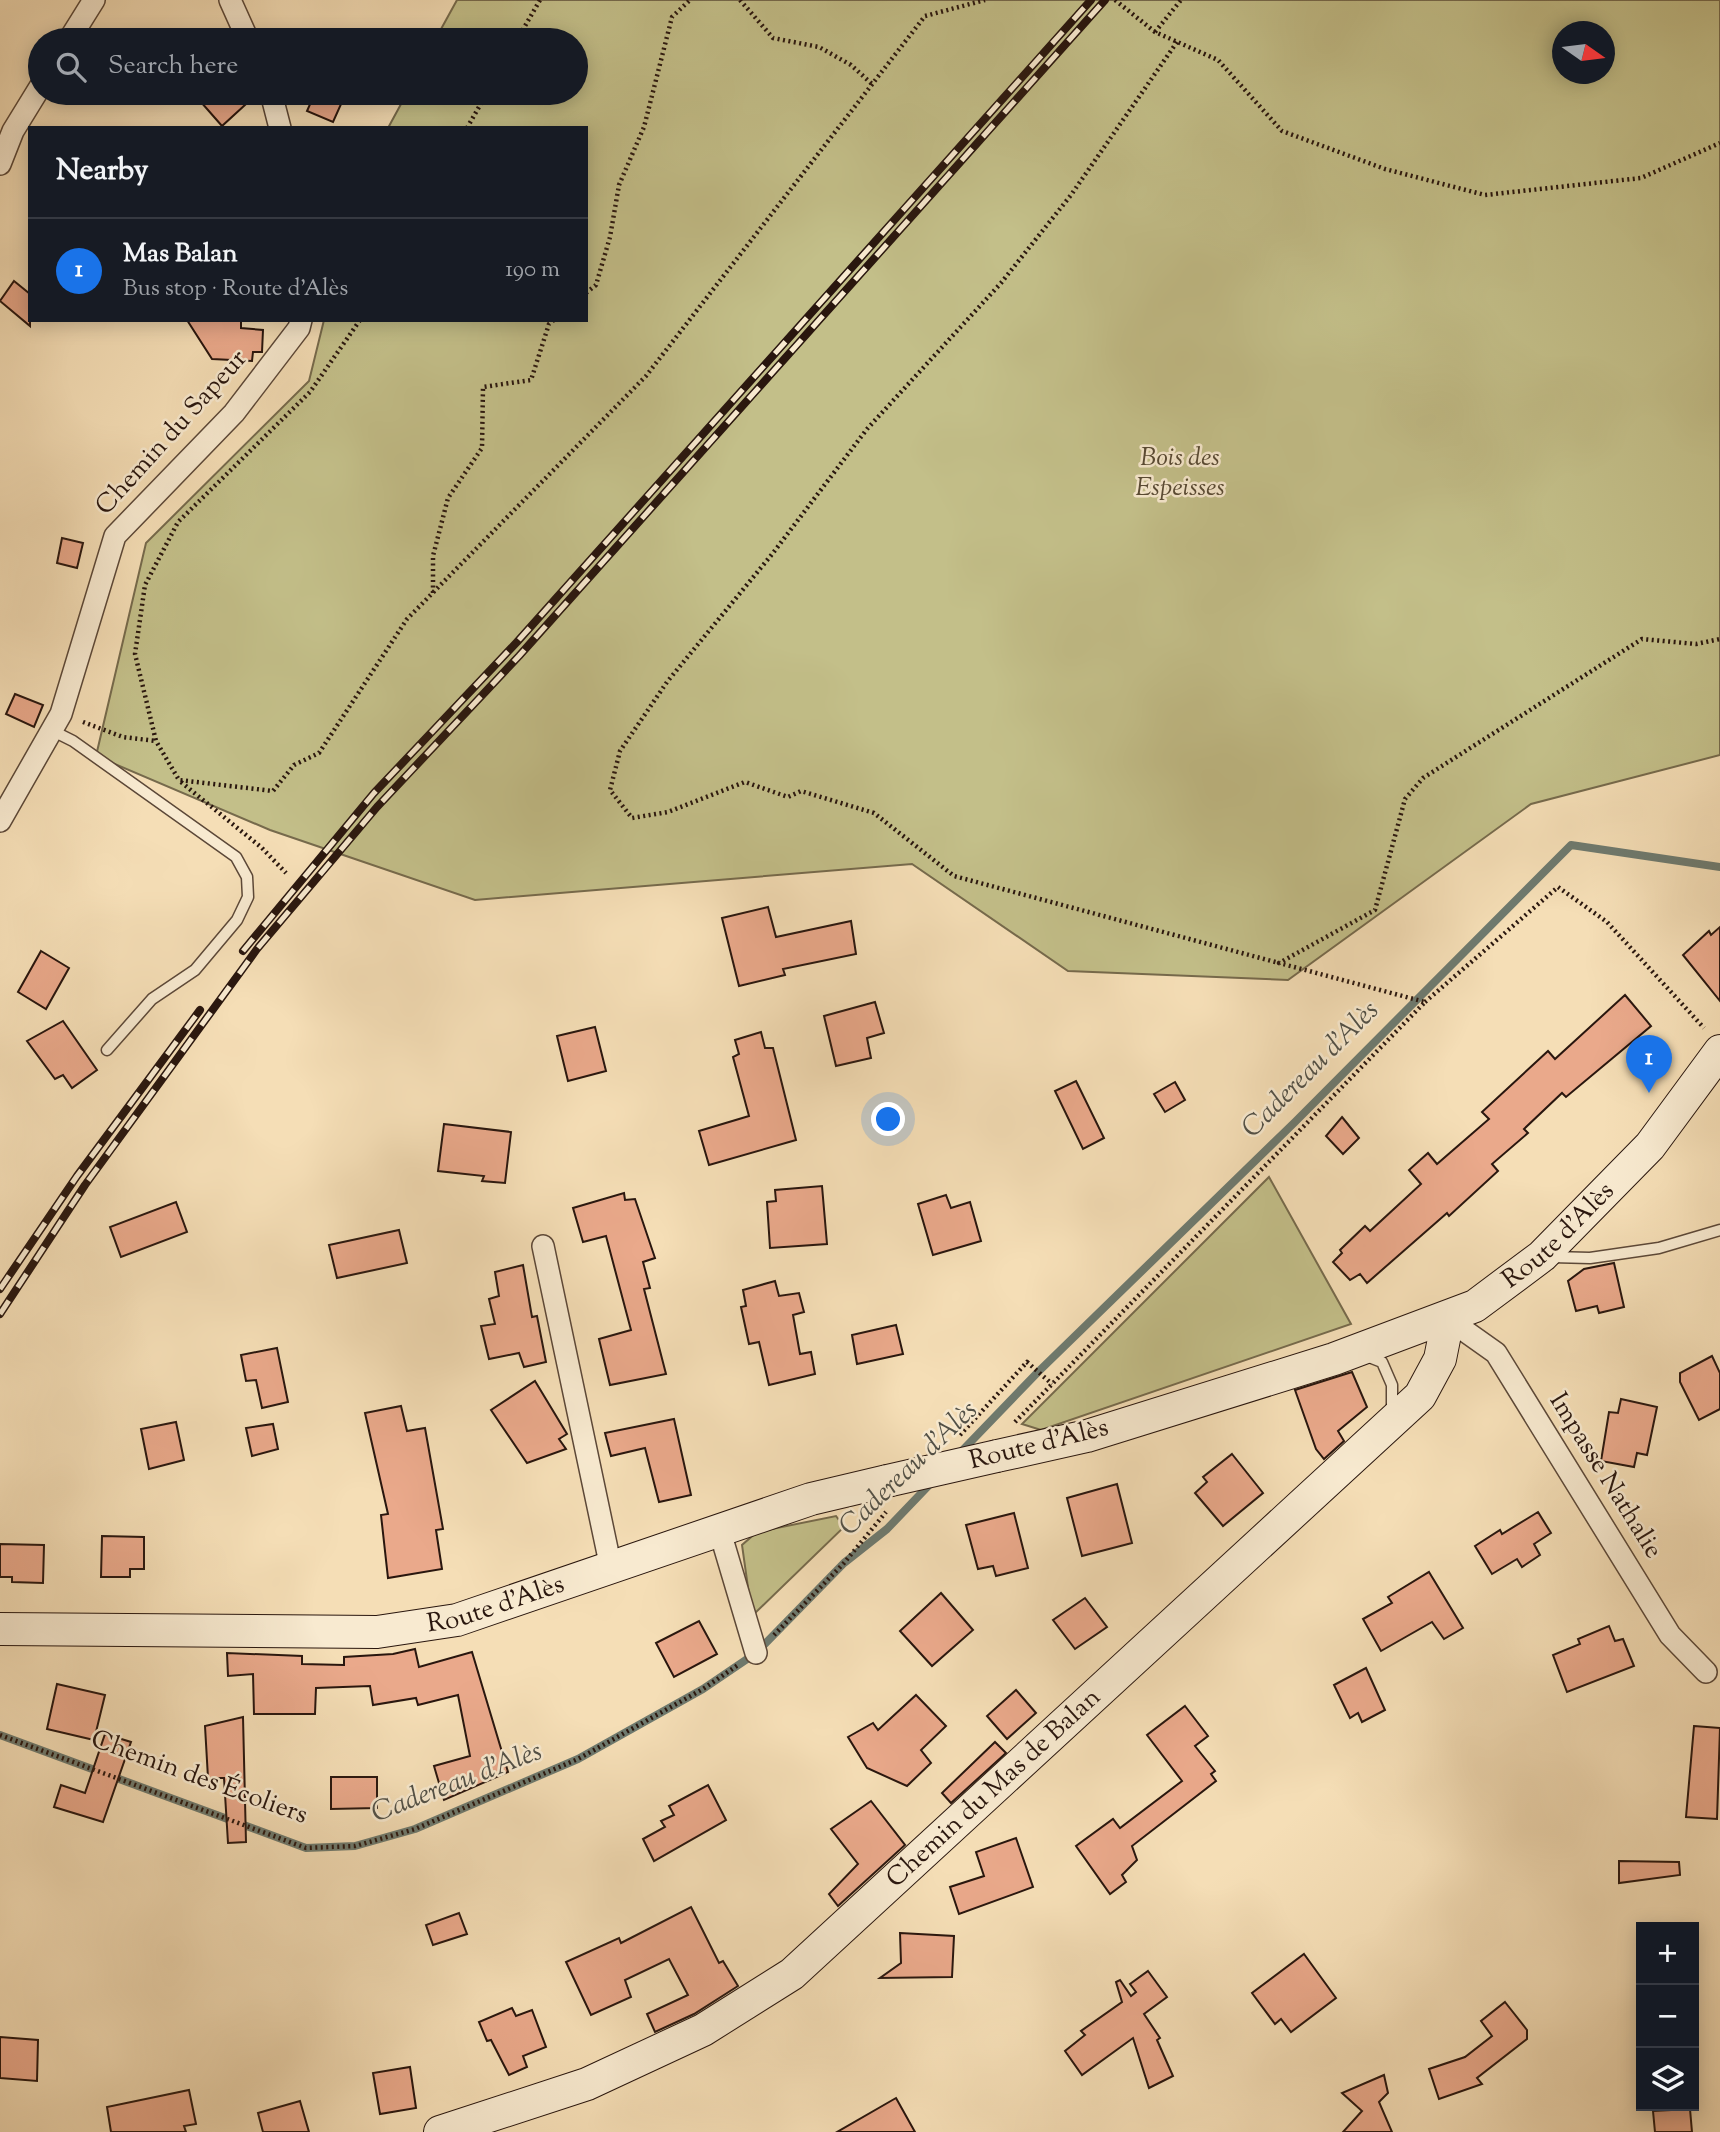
<!DOCTYPE html>
<meta charset="utf-8">
<style>
body{margin:0;font-family:"Sorts Mill Goudy",serif;background:#242831;color:#f1f3f6}
.controls{position:absolute;right:21px;bottom:21px;display:grid;overflow:hidden;border-radius:0px;box-shadow:0 4px 18px #0003}
.controls button{width:63px;height:63px;display:grid;place-items:center;padding:0;border:0;border-bottom:2px solid #363941;background:#171b24;color:#f1f3f6;font:35px sans-serif}
.compass{position:absolute;left:1552px;top:21px;width:63px;height:63px;border-radius:50%;background:#171b24;box-shadow:0 4px 18px #0003;rotate:104deg}
.you{position:absolute;left:889px;top:1120px;width:24px;height:24px;margin:-18px;border:5px solid #fff;border-radius:50%;background:#1a73e8;box-shadow:0 0 0 10px #1a73e833}
.badge{display:grid;place-items:center;width:46px;height:46px;border-radius:50%;background:#1a73e8;color:#fff;font-size:23px;font-weight:700}
.pin{position:absolute;translate:-50% -58px;filter:drop-shadow(0 2px 4px #0008)}
.pin::after{content:'';position:absolute;top:37px;width:24px;height:21px;background:inherit;clip-path:polygon(0 0,100% 0,50% 100%)}
.list{margin:0;padding:0;list-style:none}
h2{display:flex;justify-content:space-between;align-items:center;height:91px;margin:0;padding:0 28px;font-size:30px}
h2 small{font-size:23px;font-weight:400;color:#9ea1a6}
.list li{display:grid;grid-template-columns:46px 1fr auto;gap:21px;align-items:center;box-sizing:border-box;height:105px;padding:0 28px;border-top:2px solid #363941}
.list b{display:block;font-size:26px;white-space:nowrap}
.list p{margin:0;font-size:23px;white-space:nowrap;color:#9ea1a6}
.list em{font-size:23px;font-style:normal;color:#9ea1a6}
.icon{flex:none;width:38px;height:38px;fill:none;stroke:currentColor;stroke-width:2;stroke-linecap:round;stroke-linejoin:round}
.map{position:relative;flex:none;width:1720px;height:2132px;overflow:hidden}
.search{position:absolute;background:#171b24;box-shadow:0 4px 18px #0003;left:28px;top:28px;width:560px;height:77px;display:flex;align-items:center;gap:18px;box-sizing:border-box;padding:0 24px;border-radius:38px;color:#9ea1a6;font-size:26px}
.panel{position:absolute;background:#171b24;box-shadow:0 4px 18px #0003;left:28px;top:126px;width:560px;height:196px;border-radius:0px}
.map>svg:first-child{display:block}
.green{fill:#c3bf89;stroke:#766a4c;stroke-width:2;fill-rule:evenodd}
.lines{fill:none;stroke-linecap:round;stroke-linejoin:round}
.stream{stroke:#6e7a6f;stroke-width:8}
.building{fill:#eaa98b;stroke:#29160e;stroke-width:2}
.lane-casing{stroke:#5c4838;stroke-width:13}
.street-casing{stroke:#5c4838;stroke-width:24}
.secondary-casing{stroke:#29160e;stroke-width:34}
.path{stroke:#29160e;stroke-width:4.5;stroke-dasharray:2 3.5;stroke-linecap:butt}
.lane{stroke:#f8ead0;stroke-width:10}
.street{stroke:#f8ead0;stroke-width:21}
.secondary{stroke:#f8ead0;stroke-width:32}
.rail-casing{stroke:#29160e;stroke-width:8}
.rail{stroke:#f8ead0;stroke-width:5;stroke-dasharray:16;stroke-linecap:butt}
.secondary-bridge-casing{stroke:#29160e;stroke-width:34;stroke-linecap:butt}
.secondary-bridge{stroke:#f8ead0;stroke-width:32}
.labels{text-anchor:middle;dominant-baseline:central;stroke-width:5;stroke-linejoin:round;paint-order:stroke}
.street-label{font-size:26px;fill:#29160e;stroke:#f8ead0}
.park-label{font-size:26px;font-style:italic;fill:#574933;stroke:#f8ead0}
.water-label{font-size:28px;font-style:italic;fill:#515047;stroke:#f8ead0}
</style>
<div class="map">
<svg width="1720" height="2132" viewBox="0 0 1720 2132">
<rect width="100%" height="100%" fill="#f5deb6"/>
<filter id="stains"><feTurbulence type="fractalNoise" baseFrequency=".00286" numOctaves="4"/><feColorMatrix values="0 0 0 0 .2 0 0 0 0 .09 0 0 0 0 .02 0 0 0 .5 -.17"/></filter>
<radialGradient id="worn" r=".72"><stop offset=".6" stop-color="#630" stop-opacity="0"/><stop offset="1" stop-color="#630" stop-opacity=".3"/></radialGradient>
<!-- green -->
<g class="green">
<path d="M457,0H1720V755L1531,804L1288,980L1068,971L912,864L475,900L270,830L96,756L146,543L309,381L324,320H586V128H388L407,93H576V40H435ZM1562,32H1604V74H1562Z"/>
<polygon points="1269,1177 1351,1324 1041,1430 1022,1424"/>
<polygon points="836,1516 844,1527 752,1616 742,1545 757,1532"/>
</g>
<g class="lines">
<!-- stream -->
<g class="stream">
<polyline points="958,1455 1038,1372 1295,1122 1571,845 1720,867"/>
<polyline points="0,1735 306,1848 355,1846 415,1829 578,1759 703,1689 756,1653 844,1563 887,1529 932,1482"/>
</g>
</g>
<!-- building -->
<g class="building">
<polygon points="193,93 258,93 222,126"/>
<polygon points="315,93 346,93 333,122 307,111"/>
<polygon points="14,281 30,294 30,326 0,301"/>
<polygon points="187,320 241,320 241,328 263,330 262,352 253,352 252,361 212,359"/>
<polygon points="62,538 83,543 77,568 57,563"/>
<polygon points="15,694 43,705 34,727 6,714"/>
<polygon points="768,907 776,937 851,921 856,954 783,969 785,975 739,986 722,918"/>
<polygon points="1720,927 1720,1001 1683,955 1709,931 1711,935"/>
<polygon points="41,951 69,968 46,1009 18,992"/>
<polygon points="1625,995 1651,1026 1566,1097 1562,1093 1524,1129 1528,1133 1492,1164 1498,1171 1449,1216 1447,1213 1367,1283 1360,1274 1350,1280 1333,1262 1342,1253 1340,1250 1365,1226 1370,1231 1421,1184 1409,1170 1428,1153 1437,1164 1489,1119 1482,1112 1548,1051 1555,1059"/>
<polygon points="875,1002 884,1033 867,1038 871,1058 836,1066 824,1016"/>
<polygon points="63,1021 97,1070 72,1088 63,1075 55,1079 27,1041"/>
<polygon points="595,1027 606,1071 568,1081 557,1036"/>
<polygon points="761,1032 765,1048 773,1048 796,1140 709,1165 699,1131 749,1116 733,1057 739,1054 735,1040"/>
<polygon points="1076,1081 1104,1138 1083,1149 1055,1091"/>
<polygon points="1175,1082 1185,1100 1165,1112 1154,1094"/>
<polygon points="1342,1117 1359,1138 1343,1154 1326,1136"/>
<polygon points="444,1124 511,1132 505,1183 482,1181 484,1176 438,1171"/>
<polygon points="822,1186 827,1244 770,1248 767,1202 776,1201 775,1190"/>
<polygon points="624,1193 625,1200 635,1199 655,1258 643,1262 650,1288 644,1289 666,1374 610,1385 599,1339 631,1330 606,1236 583,1242 573,1208"/>
<polygon points="946,1195 951,1208 970,1202 981,1241 933,1255 918,1204"/>
<polygon points="176,1202 187,1232 121,1257 110,1227"/>
<polygon points="399,1230 407,1263 337,1278 329,1245"/>
<polygon points="1614,1263 1624,1307 1599,1313 1597,1306 1576,1311 1568,1281 1584,1269"/>
<polygon points="523,1265 532,1317 537,1316 546,1362 524,1367 519,1353 489,1359 481,1326 495,1324 489,1299 499,1296 495,1272"/>
<polygon points="775,1281 779,1296 799,1293 804,1312 793,1315 800,1354 811,1352 815,1374 769,1385 759,1342 749,1344 741,1307 746,1306 743,1290"/>
<polygon points="896,1325 903,1354 857,1364 852,1335"/>
<polygon points="277,1348 288,1402 262,1408 256,1380 246,1381 241,1355"/>
<polygon points="1712,1356 1720,1373 1720,1409 1699,1420 1680,1382 1680,1373"/>
<polygon points="1352,1372 1367,1407 1338,1431 1344,1441 1324,1459 1316,1449 1295,1390"/>
<polygon points="535,1381 567,1434 559,1439 566,1449 527,1463 491,1410"/>
<polygon points="1621,1399 1657,1407 1647,1455 1637,1453 1634,1467 1601,1461 1609,1412 1618,1413"/>
<polygon points="401,1406 407,1431 425,1428 443,1529 436,1530 442,1569 388,1578 381,1515 388,1514 365,1413"/>
<polygon points="674,1419 691,1495 659,1502 645,1448 611,1456 605,1433"/>
<polygon points="176,1422 184,1460 149,1469 141,1429"/>
<polygon points="273,1424 278,1449 252,1456 246,1428"/>
<polygon points="1232,1454 1263,1493 1223,1526 1195,1493 1207,1482 1203,1477"/>
<polygon points="1117,1484 1132,1543 1082,1556 1067,1498"/>
<polygon points="1538,1512 1551,1533 1534,1544 1540,1555 1522,1567 1517,1559 1492,1574 1475,1546 1500,1530 1502,1534"/>
<polygon points="1014,1513 1028,1568 996,1576 993,1566 978,1569 966,1525"/>
<polygon points="102,1536 144,1537 144,1569 130,1569 130,1577 101,1577"/>
<polygon points="0,1544 44,1545 43,1583 12,1582 12,1577 0,1577"/>
<polygon points="1429,1572 1463,1628 1444,1639 1432,1622 1381,1651 1363,1619 1392,1603 1388,1597"/>
<polygon points="941,1593 973,1630 932,1666 900,1631"/>
<polygon points="1085,1598 1107,1627 1075,1649 1053,1620"/>
<polygon points="699,1621 717,1654 674,1677 656,1643"/>
<polygon points="1609,1626 1615,1641 1623,1639 1634,1666 1567,1692 1553,1655 1580,1644 1578,1639"/>
<polygon points="415,1649 419,1667 472,1652 508,1772 444,1800 434,1766 470,1756 458,1695 418,1705 416,1698 373,1705 370,1686 316,1688 315,1714 254,1714 253,1674 228,1676 227,1653 302,1656 302,1664 344,1665 344,1657 393,1654"/>
<polygon points="1366,1668 1385,1710 1362,1722 1358,1713 1350,1718 1334,1685"/>
<polygon points="57,1684 105,1695 94,1740 47,1729"/>
<polygon points="1016,1690 1036,1713 1007,1739 987,1716"/>
<polygon points="916,1695 946,1726 921,1750 931,1763 907,1786 867,1768 848,1737 873,1723 878,1730"/>
<polygon points="1185,1706 1208,1736 1195,1746 1215,1771 1211,1774 1216,1781 1132,1846 1137,1860 1122,1875 1126,1882 1110,1894 1076,1846 1113,1819 1120,1828 1182,1781 1147,1735"/>
<polygon points="243,1717 246,1842 228,1843 224,1778 208,1778 205,1726"/>
<polygon points="1694,1726 1720,1728 1717,1819 1686,1817"/>
<polygon points="105,1734 131,1742 103,1822 54,1807 61,1785 85,1793"/>
<polygon points="995,1742 1006,1753 951,1803 942,1793"/>
<polygon points="331,1777 377,1777 377,1808 331,1809"/>
<polygon points="708,1785 726,1820 654,1861 643,1839 665,1827 661,1821 674,1815 669,1806"/>
<polygon points="871,1801 905,1845 838,1906 829,1894 858,1864 831,1829"/>
<polygon points="1016,1838 1033,1887 959,1914 950,1887 984,1876 976,1852"/>
<polygon points="1619,1861 1679,1862 1680,1875 1619,1883"/>
<polygon points="691,1907 719,1963 723,1961 738,1986 694,2014 655,2032 647,2014 688,1995 669,1959 625,1980 631,1997 591,2015 566,1962 619,1938 621,1943"/>
<polygon points="459,1913 467,1934 433,1945 426,1925"/>
<polygon points="900,1933 954,1936 952,1977 880,1978 901,1963"/>
<polygon points="1304,1954 1336,1998 1291,2032 1281,2019 1275,2024 1252,1993"/>
<polygon points="1148,1971 1167,1997 1144,2014 1160,2038 1157,2040 1173,2076 1149,2088 1133,2038 1082,2075 1065,2051 1085,2035 1081,2031 1122,2002 1116,1982 1120,1980 1131,1996 1136,1992 1130,1984"/>
<polygon points="1505,2002 1527,2030 1527,2039 1477,2078 1482,2084 1439,2099 1429,2069 1465,2057 1492,2036 1481,2021"/>
<polygon points="512,2008 516,2016 532,2010 546,2047 523,2056 527,2067 509,2075 491,2040 487,2041 479,2022"/>
<polygon points="0,2037 38,2040 37,2081 0,2078"/>
<polygon points="410,2067 416,2108 380,2114 373,2073"/>
<polygon points="1384,2075 1388,2093 1379,2102 1392,2132 1343,2132 1362,2111 1342,2093"/>
<polygon points="189,2090 196,2124 184,2126 186,2132 111,2132 107,2107"/>
<polygon points="896,2098 915,2132 837,2132"/>
<polygon points="300,2101 309,2132 263,2132 258,2113"/>
<polygon points="1690,2109 1692,2132 1655,2132 1653,2111"/>
</g>
<g class="lines">
<defs>
<g id="lane">
<polyline points="51,730 73,741 236,857 247,877 248,897 237,920 195,970 152,999 107,1050"/>
<polyline points="1552,1257 1590,1258 1659,1248 1720,1230"/>
<polyline points="1364,1355 1382,1362 1392,1385 1392,1412"/>
</g>
<g id="street">
<polyline points="230,0 248,40"/>
<polyline points="69,40 94,0"/>
<polyline points="271,93 280,128"/>
<polyline points="0,164 13,131 40,87"/>
<polyline points="0,821 61,714 115,536 234,413 299,328 301,320"/>
<polyline points="543,1246 611,1568"/>
<polyline points="1448,1319 1496,1353 1670,1635 1706,1672"/>
<polyline points="720,1532 756,1653"/>
</g>
<g id="secondary">
<path id="s1" d="M997,1456L1087,1436L1334,1359L1475,1306L1542,1256L1650,1146L1720,1051"/>
<path id="s2" d="M0,1629L377,1632L457,1620L811,1499L887,1481"/>
<path id="s3" d="M440,2132L587,2084L703,2030L792,1974L1420,1396L1440,1359L1448,1319"/>
</g>
</defs>
<!-- lane casing -->
<use href="#lane" class="lane-casing"/>
<!-- street casing -->
<use href="#street" class="street-casing"/>
<!-- secondary casing -->
<use href="#secondary" class="secondary-casing"/>
<!-- path -->
<g class="path">
<polyline points="740,0 773,38 819,47 851,65 872,84"/>
<polyline points="1115,0 1155,32 1218,60 1282,131 1385,169 1485,195 1641,178 1720,143"/>
<polyline points="1155,32 1181,0"/>
<polyline points="517,40 540,0"/>
<polyline points="1177,42 1071,195 1001,283 867,429 773,553 667,682 620,751 610,790 632,818 668,812 745,782 788,797 801,791 874,813 954,876 1279,963"/>
<polyline points="467,128 487,93"/>
<polyline points="586,293 596,285 610,237 619,185 644,127 672,17 690,0"/>
<polyline points="360,320 310,392 178,522 145,585 135,654 156,741 179,780 273,791 294,765 319,753 407,619 646,376 925,16 985,0"/>
<polyline points="433,593 433,556 448,498 482,448 483,387 531,380 549,324 554,320"/>
<polyline points="83,722 123,737 156,741"/>
<polyline points="181,782 262,848 286,873"/>
<polyline points="1425,1002 1558,887 1607,922 1704,1028"/>
<polyline points="1015,1422 1425,1002 1279,963 1375,910 1405,799 1423,778 1642,639 1696,644 1720,639"/>
<polyline points="960,1435 1027,1362 1052,1384"/>
<polyline points="774,1635 844,1563 886,1512"/>
<polyline points="0,1735 306,1848 355,1846 415,1829 578,1759 703,1689 738,1665"/>
</g>
<!-- lane -->
<use href="#lane" class="lane"/>
<!-- street -->
<use href="#street" class="street"/>
<!-- secondary -->
<use href="#secondary" class="secondary"/>
<defs>
<g id="rail">
<polyline points="243,951 374,793 517,642 1091,0"/>
<polyline points="0,1289 77,1176 200,1010"/>
<polyline points="0,1314 85,1185 257,949 377,807 519,656 1105,0"/>
</g>
</defs>
<!-- rail casing -->
<use href="#rail" class="rail-casing"/>
<!-- rail -->
<use href="#rail" class="rail"/>
<defs>
<polyline id="secondary-bridge" points="887,1481 997,1456"/>
</defs>
<!-- secondary-bridge casing -->
<use href="#secondary-bridge" class="secondary-bridge-casing"/>
<!-- secondary-bridge -->
<use href="#secondary-bridge" class="secondary-bridge"/>
</g>
<g class="labels">
<!-- street labels -->
<g class="street-label">
<text transform="translate(172 433) rotate(-48)">Chemin du Sapeur</text>
<text stroke="none"><textPath href="#s1" startOffset="611">Route d'Alès</textPath></text>
<text transform="translate(1039 1445) rotate(-14)">Route d'Alès</text>
<text transform="translate(1605 1476) rotate(58)">Impasse Nathalie</text>
<text stroke="none"><textPath href="#s2" startOffset="499">Route d'Alès</textPath></text>
<text transform="translate(199 1778) rotate(20)">Chemin des Écoliers</text>
<text stroke="none"><textPath href="#s3" startOffset="662">Chemin du Mas de Balan</textPath></text>
</g>
<!-- park labels -->
<g class="park-label">
<text x="1180" y="458">Bois des<tspan x="1180" dy="30">Espeisses</tspan></text>
</g>
<!-- water labels -->
<g class="water-label">
<text transform="translate(1311 1070) rotate(-45)">Cadereau d'Alès</text>
<text transform="translate(909 1469) rotate(-44)">Cadereau d'Alès</text>
<text transform="translate(457 1783) rotate(-21)">Cadereau d'Alès</text>
</g>
</g>
<rect width="100%" height="100%" filter="url(#stains)"/>
<rect width="100%" height="100%" fill="url(#worn)"/>
</svg>
<div class="controls">
<button>+</button>
<button>−</button>
<button><svg class="icon" aria-label="layers" viewBox="0 0 24 24"><path d="M12 4l9 5-9 5-9-5zM3 14l9 5 9-5"/></svg></button>
</div>
<svg class="compass" viewBox="-18 -18 36 36"><path d="M0-13l5 13h-10z" fill="#e53935"/><path d="M0 13l5-13h-10z" fill="#9ea1a6"/></svg>
<div class="you"></div>
<div class="pin badge" style="left:1649px;top:1093px">1</div>
<div class="search"><svg class="icon" aria-label="search" viewBox="0 0 24 24"><circle cx="10" cy="10" r="6"/><path d="M15 15l6 6"/></svg>Search here</div>
<section class="panel">
<h2>Nearby<small></small></h2>
<ul class="list">
<li><span class="badge">1</span><div><b>Mas Balan</b><p>Bus stop · Route d'Alès</p></div><em>190 m</em></li>
</ul>
</section>
</div>
